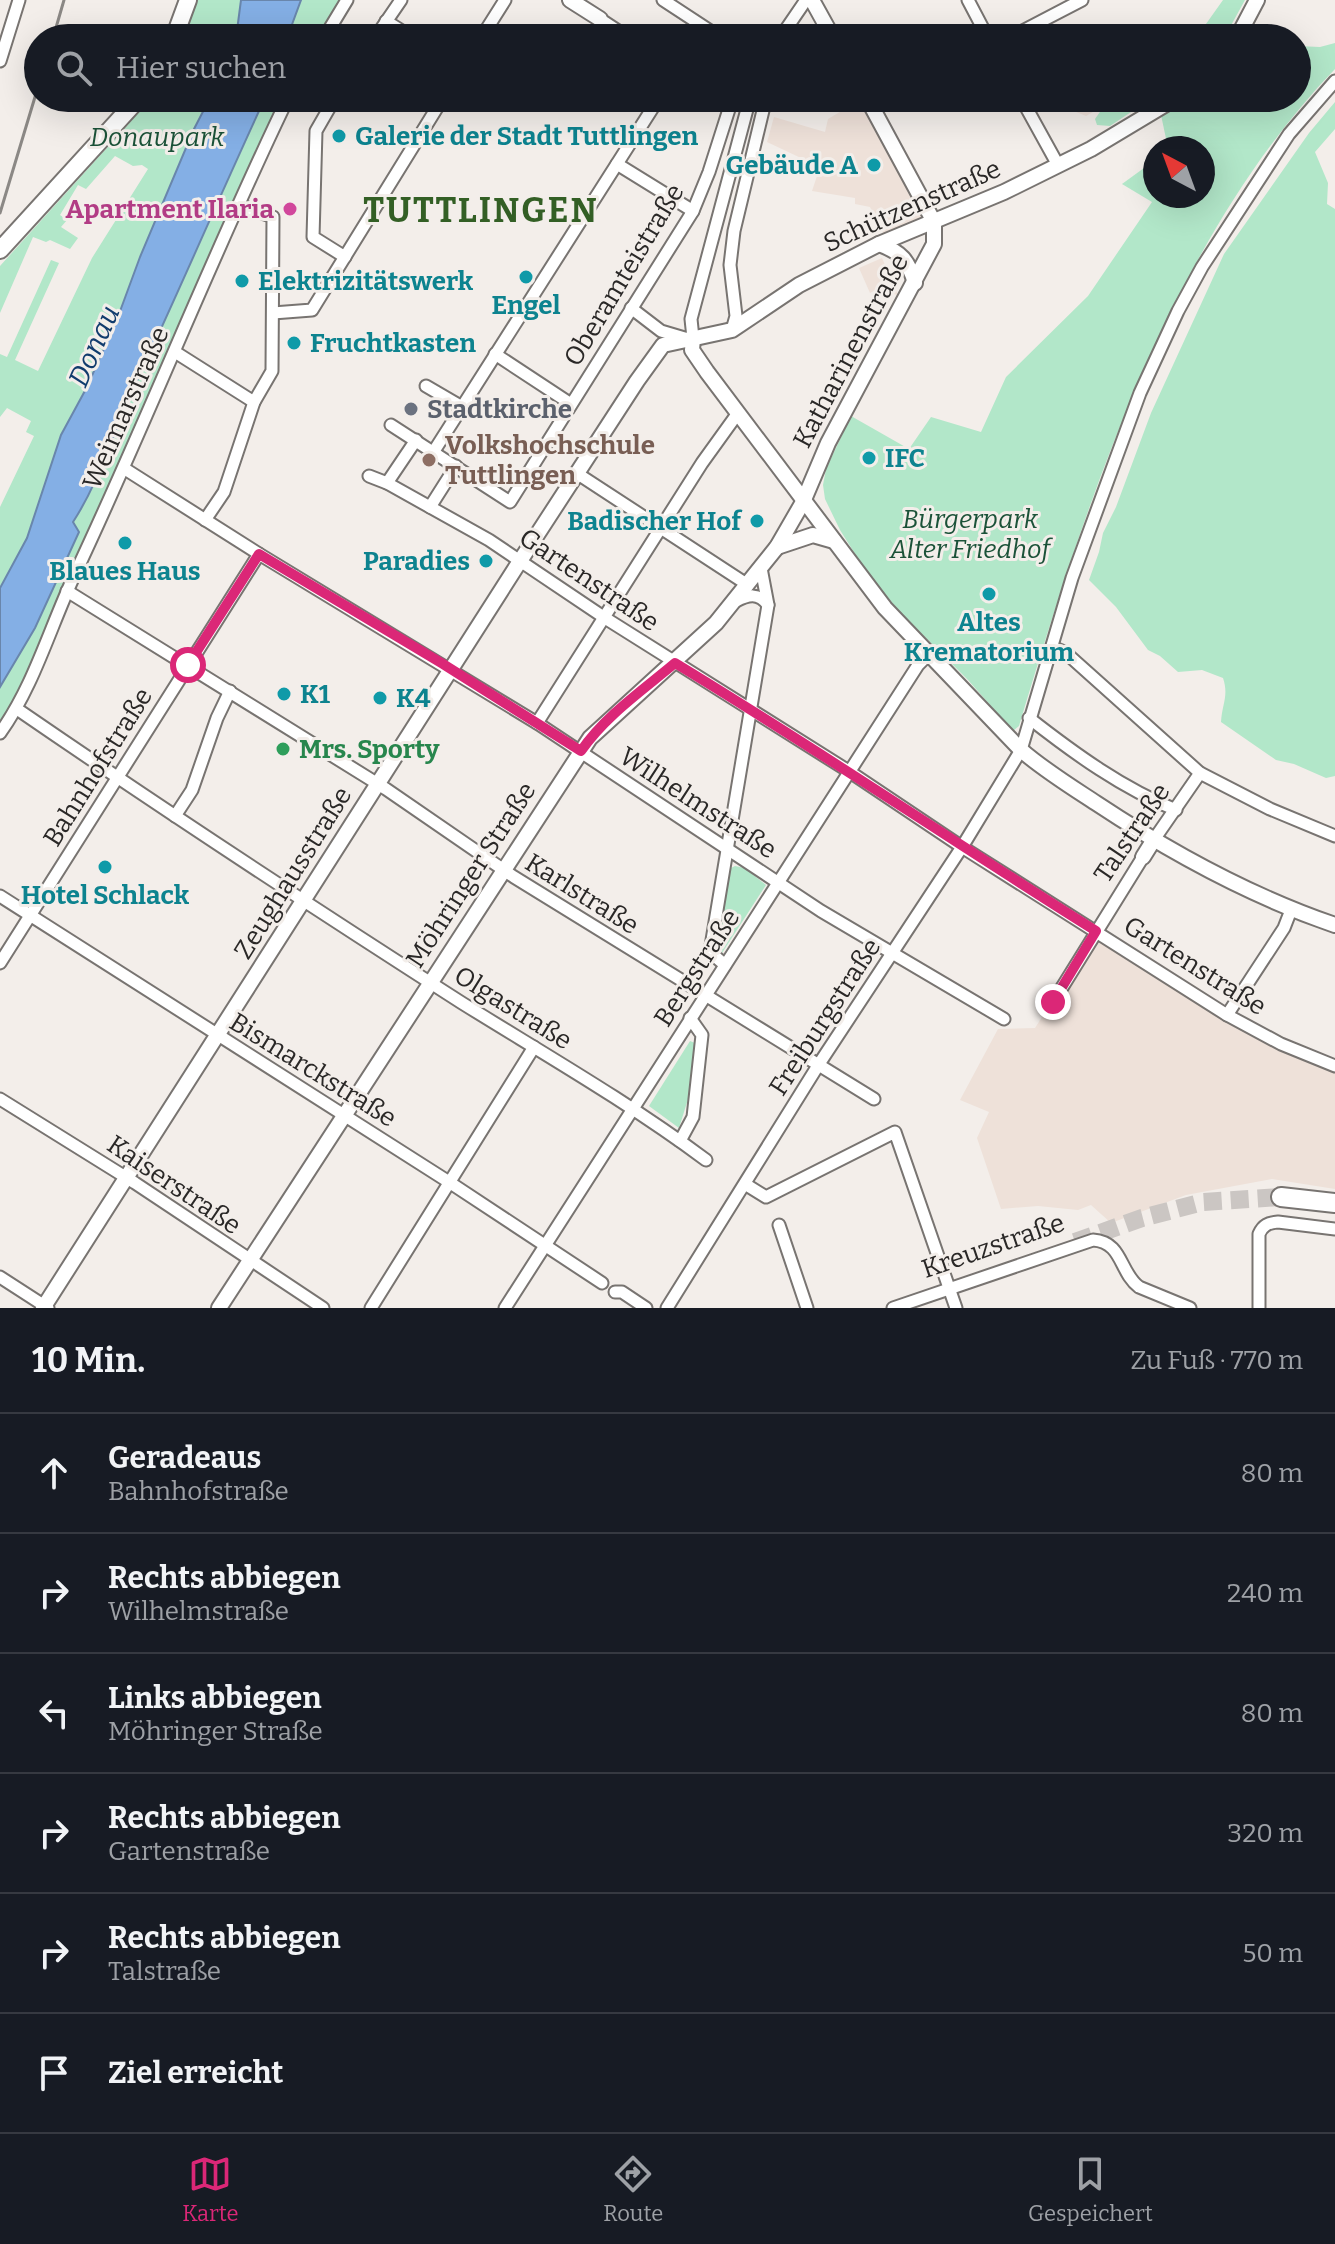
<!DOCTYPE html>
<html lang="de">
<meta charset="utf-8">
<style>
body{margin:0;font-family:Bitter,serif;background:#20242c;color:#f1f3f6}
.compass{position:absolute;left:1143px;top:136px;width:72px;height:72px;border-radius:50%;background:#171b24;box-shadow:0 8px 32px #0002;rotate:319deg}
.stop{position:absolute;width:24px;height:24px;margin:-18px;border:6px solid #db2777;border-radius:50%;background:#fff}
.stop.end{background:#db2777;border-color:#fff;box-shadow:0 2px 8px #0008}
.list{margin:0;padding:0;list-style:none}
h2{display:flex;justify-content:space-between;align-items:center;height:104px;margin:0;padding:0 32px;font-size:34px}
h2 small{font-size:26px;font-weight:400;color:#9ea1a6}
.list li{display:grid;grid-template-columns:52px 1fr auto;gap:24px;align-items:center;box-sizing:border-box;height:120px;padding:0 32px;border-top:2px solid #363941}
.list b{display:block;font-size:30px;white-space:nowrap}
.list p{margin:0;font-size:26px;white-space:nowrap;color:#9ea1a6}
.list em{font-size:26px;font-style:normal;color:#9ea1a6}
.icon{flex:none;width:44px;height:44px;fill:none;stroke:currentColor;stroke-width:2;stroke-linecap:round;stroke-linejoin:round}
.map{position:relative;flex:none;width:1335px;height:1308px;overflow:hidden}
.search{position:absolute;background:#171b24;box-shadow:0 8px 32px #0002;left:24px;right:24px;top:24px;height:88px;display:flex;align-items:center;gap:20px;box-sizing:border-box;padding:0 28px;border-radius:44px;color:#9ea1a6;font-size:30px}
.sheet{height:824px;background:#171b24}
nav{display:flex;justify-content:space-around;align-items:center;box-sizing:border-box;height:112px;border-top:2px solid #363941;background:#171b24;font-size:22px;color:#9ea1a6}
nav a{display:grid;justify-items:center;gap:4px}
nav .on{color:#db2777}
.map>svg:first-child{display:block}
.built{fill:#eee1d9}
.green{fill:#b2e7c9}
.water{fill:#84afe5;stroke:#6986ac;stroke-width:2}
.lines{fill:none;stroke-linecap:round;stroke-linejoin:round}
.primary-tunnel{stroke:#cbc6c3;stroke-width:18;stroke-dasharray:18 9;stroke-linecap:butt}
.minor-casing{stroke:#787471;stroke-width:15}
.tertiary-casing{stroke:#787471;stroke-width:18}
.secondary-casing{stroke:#787471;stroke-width:20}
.primary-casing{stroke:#787471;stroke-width:22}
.minor{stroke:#fff;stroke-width:11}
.tertiary{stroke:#fff;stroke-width:14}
.secondary{stroke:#fff;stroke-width:16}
.primary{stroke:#fff;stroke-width:18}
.rail{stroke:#8b8885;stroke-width:3}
.route{stroke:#db2777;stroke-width:10}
.culture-dot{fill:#0f9aa8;stroke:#f3eeea;stroke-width:3}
.hotel-dot{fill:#d1479c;stroke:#f3eeea;stroke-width:3}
.worship-dot{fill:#6b7280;stroke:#f3eeea;stroke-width:3}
.education-dot{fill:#8d6e63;stroke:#f3eeea;stroke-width:3}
.leisure-dot{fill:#2e9e5b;stroke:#f3eeea;stroke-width:3}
.labels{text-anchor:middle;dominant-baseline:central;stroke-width:6;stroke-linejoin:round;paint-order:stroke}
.culture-label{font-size:26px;font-weight:bold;fill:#0d838f;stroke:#f3eeea;text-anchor:start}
.park-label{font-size:26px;font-style:italic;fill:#1b5238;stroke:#f3eeea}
.street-label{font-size:26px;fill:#2a2827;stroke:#f3eeea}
.hotel-label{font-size:26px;font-weight:bold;fill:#b23c85;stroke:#f3eeea;text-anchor:end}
.worship-label{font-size:26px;font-weight:bold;fill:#5b616d;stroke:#f3eeea;text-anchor:start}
.education-label{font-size:26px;font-weight:bold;fill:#785e54;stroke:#f3eeea;text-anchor:start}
.leisure-label{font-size:26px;font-weight:bold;fill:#27864d;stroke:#f3eeea;text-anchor:start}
.water-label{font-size:28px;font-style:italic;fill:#113c6d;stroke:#f3eeea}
.district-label{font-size:34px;font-weight:bold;letter-spacing:2px;fill:#335f25;stroke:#f3eeea}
</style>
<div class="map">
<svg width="1335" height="1308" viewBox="0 0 1335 1308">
<rect width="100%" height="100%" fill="#f3eeea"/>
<!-- built -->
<g class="built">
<polygon points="1065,98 1117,98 1086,116 1071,110"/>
<polygon points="860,100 922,216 922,221 885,237 870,207 855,204 855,198 812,191 820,167 767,142 774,117 825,132 828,119"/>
<polygon points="882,258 898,295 876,290 870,293 859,268"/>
<polygon points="1096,932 1227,1015 1335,1067 1335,1189 1272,1179 1186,1195 1111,1223 1091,1205 1078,1210 1038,1206 1001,1209 977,1138 989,1112 960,1100 998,1029 1035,1028"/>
</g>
<!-- green -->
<g class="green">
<polygon points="193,0 241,0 236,38 180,38"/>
<polygon points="301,0 340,0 317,38 287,38"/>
<polygon points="1223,0 1245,0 1224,38 1191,38 1201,31"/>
<path d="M1335,43V69C1170,240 1086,503 1019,726L1013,731L968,680L899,611L867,573L840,530L825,499L823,485L826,469L851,416L909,449L931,417L981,432L1006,377L1088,296L1152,202L1122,184L1155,160V196H1203V148H1168L1161,115L1184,98H1297V46L1320,47Z"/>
<polygon points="148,98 210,98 194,129 140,257 119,314 87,387 61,435 27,538 0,588 0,507 34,436 26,432 31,421 7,408 0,417 0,354 7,357 51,260 59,263 15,360 38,371 92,258 148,169 142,165 133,166 115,156 86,189 78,185 60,215 67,220 61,227 78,238 70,249 50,240 46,242 33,237 0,313 0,266 133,119"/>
<path d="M265,98L281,99L12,707L0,722V687L35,628L79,532L73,522C101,479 113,429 136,383C180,289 222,193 265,98Z"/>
<polygon points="1120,98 1152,98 1110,126 1097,125 1095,119 1102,109"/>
<path d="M1335,102V129L1315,152L1328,183L1327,204L1335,209V776L1326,778L1294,764L1276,760L1221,722C1222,704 1229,696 1223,678L1202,670L1178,672L1160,656L1148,650L1116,607L1089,580L1099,552L1103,533L1116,507L1151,413L1224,254L1309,133Z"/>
<polygon points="735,866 745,868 766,885 722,953 717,951 729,869"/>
<polygon points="690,1041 695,1043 689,1096 679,1128 649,1106"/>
</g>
<!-- water -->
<g class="water">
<polygon points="241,0 301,0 287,38 236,38"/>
<path d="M210,98H265C221,193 180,289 136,383C114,429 101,479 73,522L79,532L35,628L0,687V588L27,538L61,435L87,387L119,314L140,257L194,129Z"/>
</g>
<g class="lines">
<!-- primary-tunnel -->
<polyline class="primary-tunnel" points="1075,1242 1142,1218 1203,1202 1281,1197"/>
<defs>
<g id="minor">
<polyline points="663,0 721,38"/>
<polyline points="968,0 988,38"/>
<polyline points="600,19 629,38"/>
<polyline points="386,21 413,38"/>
<polyline points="324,38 347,0"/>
<polyline points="375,38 401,0"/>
<polyline points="481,38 505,0"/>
<polyline points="780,38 806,0"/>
<polyline points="1009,38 1082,0"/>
<polyline points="0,61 19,0"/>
<polyline points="335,98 316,131 313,237 345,257"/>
<polyline points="1021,98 1058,165"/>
<polyline points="872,108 891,98"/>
<polyline points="617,164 693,211"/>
<polyline points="631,308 661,331 688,339"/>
<polyline points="273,313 312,310 443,98"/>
<polyline points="732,330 736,316 730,265 734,231 766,98"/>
<polyline points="693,338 691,319 750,98"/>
<polyline points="175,352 254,402"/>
<polyline points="495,354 571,404"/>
<polyline points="426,386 462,407"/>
<polyline points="391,425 510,502 693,211 709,172 731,103 723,98"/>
<polyline points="434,451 659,98"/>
<polyline points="125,469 259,554 537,723 821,911 1004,1019"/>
<polyline points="578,474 748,585"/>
<polyline points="369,476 387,483 489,540 605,618 850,772 962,847 1227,1015 1281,1044 1335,1066"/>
<polyline points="387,483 416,440"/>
<polyline points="430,507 456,466"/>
<polyline points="205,520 224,492 254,402 272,371 273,217 239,205"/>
<polyline points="67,591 386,789 514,877 874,1099"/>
<path d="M736,601C748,595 758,592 768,605"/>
<polyline points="1052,647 1066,653 1200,773 1270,809 1335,836"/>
<path d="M17,709C164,810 312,907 462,1003C544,1054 628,1102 706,1160"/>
<path d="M1029,718C1075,754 1122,788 1176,810"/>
<polyline points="537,723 702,463 738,413"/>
<path d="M0,733C34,686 50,627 75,574C149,417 212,255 288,98"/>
<polyline points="175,816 192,790 217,718 230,691"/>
<polyline points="1153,841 1200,773"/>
<polyline points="0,896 449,1182 602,1283"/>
<polyline points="0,963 259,554"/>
<polyline points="725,965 710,952 768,605 761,568"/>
<polyline points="1053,1002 1143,857"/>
<polyline points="1227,1015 1284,928 1291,910"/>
<polyline points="0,1099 135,1183 323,1308"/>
<polyline points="680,1141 693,1117 702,1035 690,1018"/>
<polyline points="745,1184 766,1197 895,1132 956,1308"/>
<polyline points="779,1225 807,1308"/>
<polyline points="0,1277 48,1308"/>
<polyline points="615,1292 622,1292 646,1308"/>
<polyline points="371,1308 534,1047"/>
<polyline points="505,1308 918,665 929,654"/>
<polyline points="667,1308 819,1064 962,847 1021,750 1072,578 1140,393 1178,311 1202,267 1289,134 1335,81"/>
<path d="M893,1308L1093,1240C1123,1242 1119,1272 1139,1287L1190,1308"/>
<path d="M1259,1308V1234C1263,1225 1268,1223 1278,1222L1335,1229"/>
</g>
<g id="tertiary">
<polyline points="570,0 600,19"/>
<polyline points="812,0 833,38"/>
<polyline points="1237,38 1257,0"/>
<path d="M879,244C901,252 908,260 915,283"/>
<path d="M693,338L692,350L707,372L885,608L1021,750C1044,770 1070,786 1096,803C1170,852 1250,896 1335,925"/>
<polyline points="777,547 813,535 834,541"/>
<polyline points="1143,857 1153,841"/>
<polyline points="43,1308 520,561 637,381 663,345 732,330 799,285 879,244 1004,192 1091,149 1176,98"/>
<polyline points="219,1308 590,738 716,623 777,547 803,502 828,443 934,244 934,222 867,98"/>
</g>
<g id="secondary">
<polyline points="174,38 188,0"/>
<polyline points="0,250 139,98"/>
</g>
<polyline id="primary" points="1281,1197 1335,1203"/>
</defs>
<!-- minor casing -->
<use href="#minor" class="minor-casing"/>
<!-- tertiary casing -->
<use href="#tertiary" class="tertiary-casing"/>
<!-- secondary casing -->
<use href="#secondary" class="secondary-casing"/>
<!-- primary casing -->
<use href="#primary" class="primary-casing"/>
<!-- minor -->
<use href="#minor" class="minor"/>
<!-- tertiary -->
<use href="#tertiary" class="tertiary"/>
<!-- secondary -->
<use href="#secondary" class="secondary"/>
<!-- primary -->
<use href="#primary" class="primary"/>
<!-- rail -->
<g class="rail">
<polyline points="53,38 64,0"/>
<polyline points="0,213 38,87"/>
</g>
</g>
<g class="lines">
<!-- route -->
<path class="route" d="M188,665L259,554L443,664L581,751C605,716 643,690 675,663C817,749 955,843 1096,931L1053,1002"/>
</g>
<!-- markers -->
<g class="culture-dot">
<circle cx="339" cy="136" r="8"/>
<circle cx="874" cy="165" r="8"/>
<circle cx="526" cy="277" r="8"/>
<circle cx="242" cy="281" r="8"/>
<circle cx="294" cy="343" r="8"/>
<circle cx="869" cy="458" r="8"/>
<circle cx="757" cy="521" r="8"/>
<circle cx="125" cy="543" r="8"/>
<circle cx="486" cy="561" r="8"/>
<circle cx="989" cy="594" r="8"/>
<circle cx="284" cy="694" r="8"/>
<circle cx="380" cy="698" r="8"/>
<circle cx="105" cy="867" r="8"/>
</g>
<circle class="hotel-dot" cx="290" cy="209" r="8"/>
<circle class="worship-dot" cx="411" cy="409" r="8"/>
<circle class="education-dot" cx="429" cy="460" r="8"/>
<circle class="leisure-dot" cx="283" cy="749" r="8"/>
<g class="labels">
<!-- culture labels -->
<g class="culture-label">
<text x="355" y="136">Galerie der Stadt Tuttlingen</text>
<text x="858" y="165" text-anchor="end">Gebäude A</text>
<text x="258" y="281">Elektrizitätswerk</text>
<text x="526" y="305" text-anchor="middle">Engel</text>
<text x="310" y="343">Fruchtkasten</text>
<text x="885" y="458">IFC</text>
<text x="741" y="521" text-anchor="end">Badischer Hof</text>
<text x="470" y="561" text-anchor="end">Paradies</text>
<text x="125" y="571" text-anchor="middle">Blaues Haus</text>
<text x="989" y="622" text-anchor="middle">Altes<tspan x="989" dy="30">Krematorium</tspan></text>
<text x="300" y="694">K1</text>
<text x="396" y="698">K4</text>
<text x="105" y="895" text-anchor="middle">Hotel Schlack</text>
</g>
<!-- park labels -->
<g class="park-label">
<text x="157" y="137">Donaupark</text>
<text x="970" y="519">Bürgerpark<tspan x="970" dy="30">Alter Friedhof</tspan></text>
</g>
<!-- street labels -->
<g class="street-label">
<text transform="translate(912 206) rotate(-24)">Schützenstraße</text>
<text transform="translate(624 275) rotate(-59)">Oberamteistraße</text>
<text transform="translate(851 351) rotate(-62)">Katharinenstraße</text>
<text transform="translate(126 408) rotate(-66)">Weimarstraße</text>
<text transform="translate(589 580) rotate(34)">Gartenstraße</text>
<text transform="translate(98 767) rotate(-58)">Bahnhofstraße</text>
<text transform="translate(698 803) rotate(33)">Wilhelmstraße</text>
<text transform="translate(1132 833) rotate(-56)">Talstraße</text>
<text transform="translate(293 873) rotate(-58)">Zeughausstraße</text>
<text transform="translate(471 875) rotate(-57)">Möhringer Straße</text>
<text transform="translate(582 894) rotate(32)">Karlstraße</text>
<text transform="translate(1195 966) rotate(32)">Gartenstraße</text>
<text transform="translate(697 968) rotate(-57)">Bergstraße</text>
<text transform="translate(513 1008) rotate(32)">Olgastraße</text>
<text transform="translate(825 1017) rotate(-57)">Freiburgstraße</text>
<text transform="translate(313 1070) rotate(32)">Bismarckstraße</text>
<text transform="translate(174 1185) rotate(34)">Kaiserstraße</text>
<text transform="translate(993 1246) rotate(-19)">Kreuzstraße</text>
</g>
<!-- hotel labels -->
<g class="hotel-label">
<text x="274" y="209">Apartment Ilaria</text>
</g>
<!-- worship labels -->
<g class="worship-label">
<text x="427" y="409">Stadtkirche</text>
</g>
<!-- education labels -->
<g class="education-label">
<text x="445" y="445">Volkshochschule<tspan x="445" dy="30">Tuttlingen</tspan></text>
</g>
<!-- leisure labels -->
<g class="leisure-label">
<text x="299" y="749">Mrs. Sporty</text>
</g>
<!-- water labels -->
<g class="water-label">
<text transform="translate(94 346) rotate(-66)">Donau</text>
</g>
<!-- district labels -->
<g class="district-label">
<text x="481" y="210">TUTTLINGEN</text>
</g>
</g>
</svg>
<svg class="compass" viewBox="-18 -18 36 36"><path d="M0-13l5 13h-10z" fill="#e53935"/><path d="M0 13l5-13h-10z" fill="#9ea1a6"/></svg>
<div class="stop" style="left:188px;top:665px"></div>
<div class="stop end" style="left:1053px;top:1002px"></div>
<div class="search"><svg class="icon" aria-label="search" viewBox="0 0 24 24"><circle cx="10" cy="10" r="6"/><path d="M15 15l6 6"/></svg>Hier suchen</div>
</div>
<section class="sheet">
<h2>10 Min.<small>Zu Fuß · 770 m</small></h2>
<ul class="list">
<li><svg class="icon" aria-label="ahead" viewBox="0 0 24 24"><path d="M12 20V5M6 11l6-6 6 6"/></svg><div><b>Geradeaus</b><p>Bahnhofstraße</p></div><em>80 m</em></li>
<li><svg class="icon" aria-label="right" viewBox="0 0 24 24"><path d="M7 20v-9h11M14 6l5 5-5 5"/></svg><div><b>Rechts abbiegen</b><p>Wilhelmstraße</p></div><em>240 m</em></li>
<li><svg class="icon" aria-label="left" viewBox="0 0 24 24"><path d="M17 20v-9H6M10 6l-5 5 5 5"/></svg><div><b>Links abbiegen</b><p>Möhringer Straße</p></div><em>80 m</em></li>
<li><svg class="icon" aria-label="right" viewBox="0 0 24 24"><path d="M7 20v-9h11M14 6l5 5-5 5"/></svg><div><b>Rechts abbiegen</b><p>Gartenstraße</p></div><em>320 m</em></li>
<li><svg class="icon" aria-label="right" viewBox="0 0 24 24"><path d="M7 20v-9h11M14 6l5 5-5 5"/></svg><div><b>Rechts abbiegen</b><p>Talstraße</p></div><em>50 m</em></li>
<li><svg class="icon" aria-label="arrive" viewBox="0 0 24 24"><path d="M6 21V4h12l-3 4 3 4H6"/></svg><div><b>Ziel erreicht</b></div></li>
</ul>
</section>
<nav>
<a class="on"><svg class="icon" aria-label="map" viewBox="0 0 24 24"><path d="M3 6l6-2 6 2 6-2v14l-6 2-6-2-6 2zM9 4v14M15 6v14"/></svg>Karte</a>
<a><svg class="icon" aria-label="directions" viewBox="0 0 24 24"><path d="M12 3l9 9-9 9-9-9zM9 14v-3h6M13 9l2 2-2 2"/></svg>Route</a>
<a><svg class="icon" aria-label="saved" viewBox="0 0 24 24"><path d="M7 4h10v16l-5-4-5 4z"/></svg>Gespeichert</a>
</nav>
